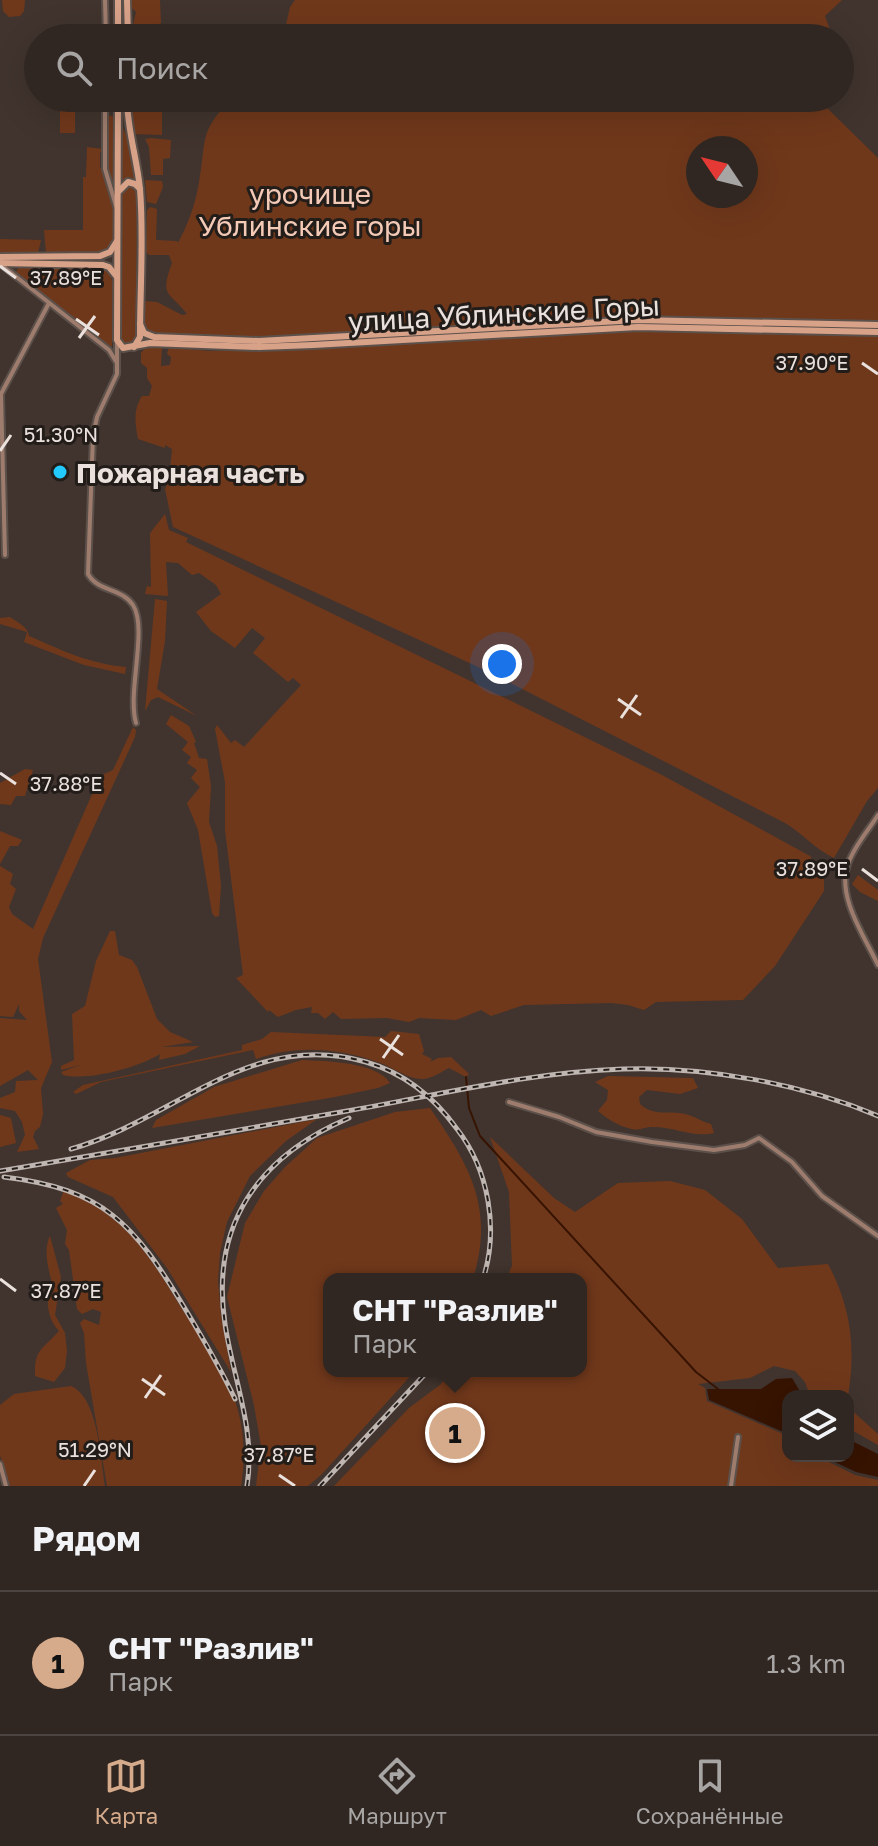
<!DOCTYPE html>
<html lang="ru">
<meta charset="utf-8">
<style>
body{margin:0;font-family:"Golos Text",sans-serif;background:#3d332f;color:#f1f3f6}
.controls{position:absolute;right:24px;bottom:24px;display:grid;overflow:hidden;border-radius:16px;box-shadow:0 8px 32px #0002}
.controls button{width:72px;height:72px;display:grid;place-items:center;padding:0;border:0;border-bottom:2px solid #4c4440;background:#312722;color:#f1f3f6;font:40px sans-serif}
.compass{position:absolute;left:686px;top:136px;width:72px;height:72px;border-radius:50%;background:#312722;box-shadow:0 8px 32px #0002;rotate:305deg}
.you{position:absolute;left:502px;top:664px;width:28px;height:28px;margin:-20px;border:6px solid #fff;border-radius:50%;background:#1a73e8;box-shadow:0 0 0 12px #1a73e833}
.badge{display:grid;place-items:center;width:52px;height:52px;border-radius:50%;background:#d6ab8b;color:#111;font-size:26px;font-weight:700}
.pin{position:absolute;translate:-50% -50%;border:4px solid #fff;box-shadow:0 2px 8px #0006}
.popup{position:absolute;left:323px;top:1273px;width:264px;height:104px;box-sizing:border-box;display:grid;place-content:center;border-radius:16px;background:#312722;filter:drop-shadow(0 2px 6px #0005);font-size:26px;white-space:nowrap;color:#a8a5a5}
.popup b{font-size:30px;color:#f1f3f6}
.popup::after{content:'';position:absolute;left:50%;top:100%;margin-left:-16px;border:16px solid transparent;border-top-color:#312722}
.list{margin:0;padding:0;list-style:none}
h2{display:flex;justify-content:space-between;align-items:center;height:104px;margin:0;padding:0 32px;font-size:34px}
h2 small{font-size:26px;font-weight:400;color:#a8a5a5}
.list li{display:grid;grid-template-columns:52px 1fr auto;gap:24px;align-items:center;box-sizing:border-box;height:144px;padding:0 32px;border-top:2px solid #4c4440}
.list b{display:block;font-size:30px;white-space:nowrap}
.list p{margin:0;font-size:26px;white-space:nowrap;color:#a8a5a5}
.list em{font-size:26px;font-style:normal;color:#a8a5a5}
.icon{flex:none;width:44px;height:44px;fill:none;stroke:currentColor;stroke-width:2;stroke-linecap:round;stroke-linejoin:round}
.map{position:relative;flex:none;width:878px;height:1486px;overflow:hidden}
.search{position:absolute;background:#312722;box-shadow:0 8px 32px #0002;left:24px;right:24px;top:24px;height:88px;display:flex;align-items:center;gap:20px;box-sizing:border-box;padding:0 28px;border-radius:44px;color:#a8a5a5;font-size:30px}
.sheet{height:248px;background:#312722}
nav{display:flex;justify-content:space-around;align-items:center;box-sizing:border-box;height:112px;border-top:2px solid #4c4440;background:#312722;font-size:22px;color:#a8a5a5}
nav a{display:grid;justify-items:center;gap:4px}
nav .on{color:#d6ab8b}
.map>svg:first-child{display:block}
.green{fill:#70381b;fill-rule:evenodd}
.water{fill:#371301}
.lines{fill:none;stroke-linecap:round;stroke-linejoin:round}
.stream{stroke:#371301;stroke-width:2}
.minor-casing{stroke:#5c504a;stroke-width:8}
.secondary-casing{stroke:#5c504a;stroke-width:10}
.minor{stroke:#9e7c6d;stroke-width:4}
.secondary{stroke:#d8a289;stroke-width:6}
.rail-casing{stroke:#bfb5b1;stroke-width:5}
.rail{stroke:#231d1a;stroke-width:2;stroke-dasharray:6;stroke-linecap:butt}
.ticks{fill:none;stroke:#eae1dd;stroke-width:3}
.poi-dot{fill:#21c9fd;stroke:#231d1a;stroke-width:3}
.labels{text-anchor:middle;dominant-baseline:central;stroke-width:6;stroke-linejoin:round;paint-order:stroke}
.park-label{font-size:28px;fill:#f4cab7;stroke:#231d1a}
.street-label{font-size:28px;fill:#eae1dd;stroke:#231d1a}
.poi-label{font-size:28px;font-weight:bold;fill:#eae1dd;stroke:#231d1a;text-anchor:start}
.ticks-label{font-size:20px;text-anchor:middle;fill:#eae1dd;stroke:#231d1a;stroke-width:6;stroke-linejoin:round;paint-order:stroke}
</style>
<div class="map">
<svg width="878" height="1486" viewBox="0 0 878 1486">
<rect width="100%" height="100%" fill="#41342e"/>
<!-- green -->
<g class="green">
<polygon points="2,0 25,0 24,11 20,16 9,17 3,11"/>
<polygon points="132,0 160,0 161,23 158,25 133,25 136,12 132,8"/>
<polygon points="295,0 842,0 825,16 833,38 283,38 290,7"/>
<rect x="60" y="98" width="15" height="35"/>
<polygon points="121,98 123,98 123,128 131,146 135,179 129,177 122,180"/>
<polygon points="131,98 162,98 162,135 133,134"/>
<path d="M233,98H828L825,106L878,158V322L663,316L269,337L156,335C139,329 144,317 144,301L157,302L182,315L187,314C170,291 159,298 172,263L169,255H149L146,252L147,210L150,207L157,209L156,240L177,241L178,243C188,224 195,205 199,183C207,139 198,132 233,98ZM698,148H746V196H698Z"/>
<polygon points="108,115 114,117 114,194 108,172"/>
<polygon points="151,138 171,140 170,158 163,159 163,175 151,175 149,147 145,139"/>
<polygon points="87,147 103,149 100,153 100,168 104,169 114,208 113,244 102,253 46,253 44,230 83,230 83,177 86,177"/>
<polygon points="145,180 162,181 163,187 156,204 147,202"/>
<polygon points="130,185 137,192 136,336 132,344 126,345 121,340 122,194 127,186"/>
<polygon points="0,239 41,240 38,253 0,253"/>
<polygon points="19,267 93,267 108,270 113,283 112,346 107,347 82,328 83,324 63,309 60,310 18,275 16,272"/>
<path d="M653,330L878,335V788L867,801L834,858C816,850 802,833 785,823L487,671L173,527L165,489L169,479L172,449L165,445V448L138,439C135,423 133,410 142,396H149L152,386L147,378V368L141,363V353L145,348H162L161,366L170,365L171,357L167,354L169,347L209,351L291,350Z"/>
<polygon points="165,514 169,530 188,538 186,542 662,775 810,856 824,879 824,891 775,966 743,1000 656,1002 644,1010 628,1005 611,1003 524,1005 491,1016 481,1010 456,1020 419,1018 409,1022 387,1018 341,1019 333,1012 325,1019 318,1013 311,1013 312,1007 296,1010 278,1017 269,1010 268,1012 236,978 243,975 225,830 225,782 215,729 217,725 231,743 235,740 244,747 301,685 293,678 288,682 253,653 265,638 252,628 235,648 211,631 196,612 221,594 216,585 199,573 192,575 178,563 166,562 168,596 145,594 147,586 151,587 150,533"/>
<polygon points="155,599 167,601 165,641 157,689 197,716 158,697 151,700 145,711"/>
<path d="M10,617C17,622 28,627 29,636C61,650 90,664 126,667L125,674L84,665L24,642L27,632L0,624V618Z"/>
<polygon points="171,715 189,726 196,742 194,743 199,758 207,759 211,786 209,822 217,846 221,886 219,916 215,917 212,913 198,830 187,803 200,787 191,778 197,770 187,763 191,757 182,750 188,742 166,724"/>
<polygon points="133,727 136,730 135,737 43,938 38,959 52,1062 41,1088 43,1114 40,1127 35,1131 33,1137 39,1149 17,1152 25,1135 22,1122 15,1111 0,1108 0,1098 15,1092 16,1081 38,1080 28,1070 0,1086 0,1018 27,1020 19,1011 19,1004 13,1017 0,1016 0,866 13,874 10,884 16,889 9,907 12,914 33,929 100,776 113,770"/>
<polygon points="25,769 33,770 25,796 16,796 11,805 0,804 0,783"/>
<polygon points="0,831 22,840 18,846 10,846 0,864"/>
<polygon points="858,875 878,890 878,901 860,892 852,884"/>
<path d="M110,931H115L119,955L132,960L137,967L157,1019L170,1032L193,1042L161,1047L200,1046L185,1054L159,1060L160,1054C137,1068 89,1081 63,1075L61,1072L80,1065L61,1070V1066L74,1060L72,1014L85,1006L96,961Z"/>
<path d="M391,1031L419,1034L424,1051L422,1054L432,1059L430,1062L438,1058L451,1057L469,1074L466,1077L449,1068C439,1073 433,1078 423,1079C411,1080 394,1069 383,1064C342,1048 297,1044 256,1059L253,1050L101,1082L76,1094L73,1092L83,1085L242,1050V1045L262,1039L271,1032L385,1037Z"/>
<path d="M302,1060C326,1061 377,1062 390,1083L378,1088L335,1097L152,1128L156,1120L214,1087Z"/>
<path d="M608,1076L693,1078L698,1088L680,1094L647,1090L639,1097L640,1104C654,1117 668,1110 685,1114C695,1116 702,1122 711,1124L714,1133C693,1138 673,1126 651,1127C644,1127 639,1131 632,1129C618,1126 609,1120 598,1111L607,1100L608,1090L595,1082Z"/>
<path d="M430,1108C469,1165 495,1207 473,1279H329V1371H415L322,1474L308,1486H256L261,1446L254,1405L227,1297L245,1223L264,1191L285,1167L317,1138L395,1112Z"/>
<polygon points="0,1115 11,1118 16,1143 0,1147"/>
<polygon points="317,1119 286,1141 250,1176 227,1222 220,1253 218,1281 221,1315 231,1372 167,1268 113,1197 68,1177 66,1173 90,1160 115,1158"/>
<path d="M490,1137L554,1198L575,1212L618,1183L670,1181L705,1190L742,1219L778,1268L828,1264C851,1307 856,1348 848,1396H810L805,1382L795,1371L774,1366L750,1378L698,1384L705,1388L707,1401L788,1436V1456H817L855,1475L878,1480V1486H334L409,1408L441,1384L450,1371H581V1279H506L512,1266L509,1192Z"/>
<path d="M64,1190C133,1219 152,1262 189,1320C204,1343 223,1368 233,1395C244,1423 246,1456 241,1486H107L86,1363L84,1333L80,1323L84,1319L99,1325L101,1312L93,1309L82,1314L77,1309L69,1250L65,1244L67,1230L56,1208L63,1204L60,1201Z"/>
<path d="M50,1236L61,1277L55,1315L65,1333L67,1351L65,1368L54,1382L35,1376C34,1349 43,1349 59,1331C50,1321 47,1310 48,1296L54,1291C50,1274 42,1252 50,1236Z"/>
<path d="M71,1386C98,1397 101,1460 105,1486H8L0,1455V1405L14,1394Z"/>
<polygon points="848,1407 878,1434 878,1445 848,1428"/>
</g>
<!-- water -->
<g class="water">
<polygon points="792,1378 801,1393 800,1396 788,1396 788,1434 709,1400 707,1389 761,1389 776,1379"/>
<polygon points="848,1439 878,1454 878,1477 856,1472 822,1456 848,1456"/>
</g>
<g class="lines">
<!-- stream -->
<polyline class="stream" points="466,1077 469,1108 480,1136 696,1372 718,1389"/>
<defs>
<g id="minor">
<polyline points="105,0 106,38"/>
<polyline points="105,98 105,169 116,206"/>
<polyline points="0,264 109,350 117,363"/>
<path d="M117,341V374L97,417L93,436L88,574C98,592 122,588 133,605C148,629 127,692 136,723"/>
<polyline points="5,555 1,394 49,303"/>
<path d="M878,815C868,831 854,846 848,864C836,896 865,937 878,965"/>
<polyline points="509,1102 559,1117 596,1132 652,1142 714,1150 745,1145 759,1138 792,1162 822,1196 878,1236"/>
<polyline points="0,1464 6,1486"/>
<polyline points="731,1486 738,1437"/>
</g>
<g id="secondary">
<polyline points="127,0 128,38"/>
<polyline points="118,38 118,0"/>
<polyline points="118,98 117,340 123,348 150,343 259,347 313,345 638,327 878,332"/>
<path d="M127,98C127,129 137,158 140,189C144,238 140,288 140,337L134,347"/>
<polyline points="119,191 128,182 135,184 140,189"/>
<polyline points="0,257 100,256 110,252 117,241"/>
<polyline points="0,263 103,265 109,267 117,277"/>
<polyline points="140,324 144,333 154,337 259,341 637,320 878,325"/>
</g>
</defs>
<!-- minor casing -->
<use href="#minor" class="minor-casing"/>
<!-- secondary casing -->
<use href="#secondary" class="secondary-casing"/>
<!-- minor -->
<use href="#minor" class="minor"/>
<!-- secondary -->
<use href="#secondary" class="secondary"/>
<defs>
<g id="rail">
<path d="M71,1149C174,1120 251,1028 366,1062C404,1073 434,1097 457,1129C489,1170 499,1230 483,1279"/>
<path d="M0,1171C116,1152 231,1131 347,1111C438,1095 531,1072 623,1069C705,1066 803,1084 878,1116"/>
<path d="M4,1177C104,1189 134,1224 184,1307C202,1337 220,1367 235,1399"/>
<path d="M247,1486C256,1429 233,1379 225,1324C210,1224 259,1156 349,1118"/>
<polyline points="320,1486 428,1371"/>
</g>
</defs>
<!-- rail casing -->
<use href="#rail" class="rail-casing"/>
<!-- rail -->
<use href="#rail" class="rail"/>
</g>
<!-- ticks -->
<path class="ticks" d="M0,266L16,278M76,319L99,335M79,338L95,316M862,363L878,374M0,451L11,435M618,699L641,715M621,718L637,695M0,773L16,784M862,869L878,881M380,1039L403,1055M383,1058L399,1035M0,1279L16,1291M142,1379L165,1395M145,1398L161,1375M279,1475L295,1486M84,1486L95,1470"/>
<!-- markers -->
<circle class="poi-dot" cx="60" cy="472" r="8"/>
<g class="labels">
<!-- park labels -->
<g class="park-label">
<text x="310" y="193">урочище<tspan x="310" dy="32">Ублинские горы</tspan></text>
</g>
<!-- street labels -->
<g class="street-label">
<text transform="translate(504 313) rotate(-3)">улица Ублинские Горы</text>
</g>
<!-- poi labels -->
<g class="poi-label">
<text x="76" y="472">Пожарная часть</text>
</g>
</g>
<g class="ticks-label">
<text x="66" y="285">37.89°E</text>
<text x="812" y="370">37.90°E</text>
<text x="61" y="442">51.30°N</text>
<text x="66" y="791">37.88°E</text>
<text x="812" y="876">37.89°E</text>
<text x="66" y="1298">37.87°E</text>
<text x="95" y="1457">51.29°N</text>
<text x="279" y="1462">37.87°E</text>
</g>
</svg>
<div class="controls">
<button><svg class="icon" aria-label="layers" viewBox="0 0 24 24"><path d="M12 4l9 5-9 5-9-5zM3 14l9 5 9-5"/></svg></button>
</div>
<svg class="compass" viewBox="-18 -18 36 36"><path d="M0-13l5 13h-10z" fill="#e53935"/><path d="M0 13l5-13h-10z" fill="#a8a5a5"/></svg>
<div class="you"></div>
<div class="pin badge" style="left:455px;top:1433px">1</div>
<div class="popup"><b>СНТ &quot;Разлив&quot;</b>Парк</div>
<div class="search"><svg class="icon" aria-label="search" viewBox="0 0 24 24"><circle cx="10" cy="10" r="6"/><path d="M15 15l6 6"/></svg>Поиск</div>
</div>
<section class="sheet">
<h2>Рядом<small></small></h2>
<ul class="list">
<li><span class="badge">1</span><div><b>СНТ &quot;Разлив&quot;</b><p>Парк</p></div><em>1.3 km</em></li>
</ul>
</section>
<nav>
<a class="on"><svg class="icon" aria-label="map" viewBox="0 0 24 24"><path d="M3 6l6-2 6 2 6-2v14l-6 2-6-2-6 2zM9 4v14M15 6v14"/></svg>Карта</a>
<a><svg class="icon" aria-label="directions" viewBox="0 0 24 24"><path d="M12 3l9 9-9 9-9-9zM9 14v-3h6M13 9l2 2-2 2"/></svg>Маршрут</a>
<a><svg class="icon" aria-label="saved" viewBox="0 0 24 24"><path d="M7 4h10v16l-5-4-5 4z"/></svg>Сохранённые</a>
</nav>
